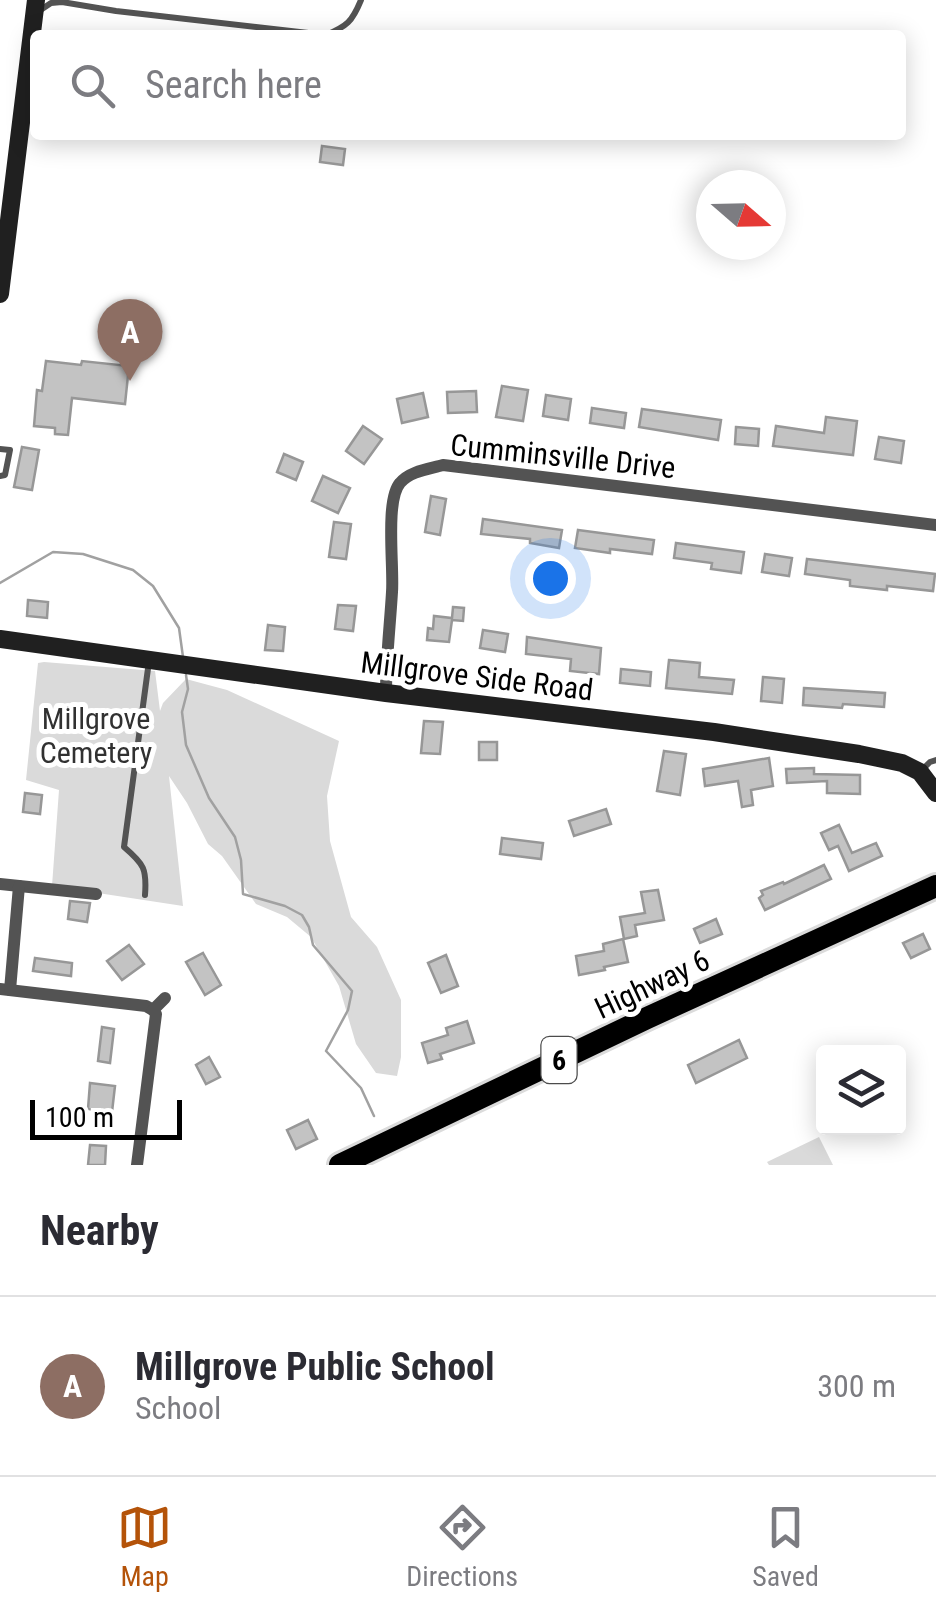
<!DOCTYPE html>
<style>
body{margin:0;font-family:"Roboto Condensed",sans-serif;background:#f7f7f7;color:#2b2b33}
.controls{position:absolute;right:30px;bottom:30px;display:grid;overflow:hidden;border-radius:10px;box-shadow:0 5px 25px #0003}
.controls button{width:90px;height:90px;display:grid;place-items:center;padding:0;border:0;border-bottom:2px solid #e1e1e2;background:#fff;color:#2b2b33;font:50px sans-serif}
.compass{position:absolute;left:696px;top:170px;width:90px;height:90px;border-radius:50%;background:#fff;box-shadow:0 5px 25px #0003;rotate:110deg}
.scale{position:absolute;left:30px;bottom:25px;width:152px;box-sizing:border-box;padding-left:10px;border:5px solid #000;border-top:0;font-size:28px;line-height:35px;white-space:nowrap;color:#000;-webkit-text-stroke:8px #fff;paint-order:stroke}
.you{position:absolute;left:550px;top:578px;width:35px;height:35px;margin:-25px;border:8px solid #fff;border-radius:50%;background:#1a73e8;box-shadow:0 0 0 15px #1a73e833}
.badge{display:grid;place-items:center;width:65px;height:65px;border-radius:50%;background:#b45309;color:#fff;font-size:32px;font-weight:700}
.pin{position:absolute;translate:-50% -82px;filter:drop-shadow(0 2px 5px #0008)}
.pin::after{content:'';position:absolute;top:52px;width:35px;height:30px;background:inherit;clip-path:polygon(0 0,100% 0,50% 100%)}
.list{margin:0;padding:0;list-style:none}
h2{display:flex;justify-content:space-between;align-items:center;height:130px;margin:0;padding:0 40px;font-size:42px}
h2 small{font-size:32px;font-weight:400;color:#7c7c81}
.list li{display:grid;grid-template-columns:65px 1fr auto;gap:30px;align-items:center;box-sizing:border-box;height:180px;padding:0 40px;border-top:2px solid #e1e1e2}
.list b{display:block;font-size:38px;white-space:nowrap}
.list p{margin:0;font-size:32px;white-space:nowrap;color:#7c7c81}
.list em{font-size:32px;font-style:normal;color:#7c7c81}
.icon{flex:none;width:55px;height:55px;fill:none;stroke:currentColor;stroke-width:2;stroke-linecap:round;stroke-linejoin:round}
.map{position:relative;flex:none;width:936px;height:1165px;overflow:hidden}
.search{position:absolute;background:#fff;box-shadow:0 5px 25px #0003;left:30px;right:30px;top:30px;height:110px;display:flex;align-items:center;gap:25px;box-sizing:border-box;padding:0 35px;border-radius:10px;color:#7c7c81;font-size:38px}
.sheet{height:310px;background:#fff}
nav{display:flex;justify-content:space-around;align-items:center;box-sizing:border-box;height:140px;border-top:2px solid #e1e1e2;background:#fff;font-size:28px;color:#7c7c81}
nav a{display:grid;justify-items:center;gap:5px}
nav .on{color:#b45309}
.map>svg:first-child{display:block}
.green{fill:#dadada}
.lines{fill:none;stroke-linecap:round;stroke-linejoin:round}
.stream{stroke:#a1a1a1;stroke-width:2.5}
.building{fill:#c3c3c3;stroke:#979797;stroke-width:2.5}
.highway-casing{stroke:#dbdbdb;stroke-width:28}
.lane{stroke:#535353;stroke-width:6}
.street{stroke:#535353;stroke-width:12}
.secondary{stroke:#202020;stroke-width:18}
.highway{stroke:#000;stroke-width:22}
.labels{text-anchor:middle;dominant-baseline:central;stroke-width:10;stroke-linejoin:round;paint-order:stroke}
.shield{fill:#fff;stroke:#4c4c4c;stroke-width:2.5}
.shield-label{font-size:28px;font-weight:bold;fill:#000}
.street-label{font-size:30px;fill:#000;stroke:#fff}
.park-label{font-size:30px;fill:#313131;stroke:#fff}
</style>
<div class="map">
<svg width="936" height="1165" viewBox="0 0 936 1165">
<rect width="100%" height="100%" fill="#fff"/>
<!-- green -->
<g class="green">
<polygon points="44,662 155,671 160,711 163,703 186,679 227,690 339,741 327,796 330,841 351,917 377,947 401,1000 401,1057 397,1076 376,1073 356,1044 339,986 311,937 287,917 256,904 222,856 208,844 187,803 169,776 183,906 52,886 59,790 26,780 38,663"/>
<polygon points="819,1137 833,1165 769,1165 767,1162"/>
</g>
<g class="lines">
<!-- stream -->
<g class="stream">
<polyline points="0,583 53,552 83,554 133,570 153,586 179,628 183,657"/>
<polyline points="186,675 188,689 182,712 186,745 209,798 235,837 241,860 243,894 285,906 302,915 309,927 313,945 352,991 348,1010 326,1051 361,1088 374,1116"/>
</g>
</g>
<!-- building -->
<g class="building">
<polygon points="322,146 345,149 343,165 320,162"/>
<polygon points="46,361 81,365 82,361 129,366 125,404 72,398 68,435 55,434 55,428 34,426 37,390 42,391"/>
<polygon points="502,386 528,390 523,421 496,417"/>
<polygon points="476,391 477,412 448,413 447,392"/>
<polygon points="423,393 428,417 402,423 397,399"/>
<polygon points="546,395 571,399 568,420 543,416"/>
<polygon points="592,408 626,413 624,428 590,423"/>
<polygon points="642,409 721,420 718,440 639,427"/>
<polygon points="826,417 857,421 853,455 773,446 776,426 824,433"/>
<polygon points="363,426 382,439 364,464 346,451"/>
<polygon points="736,427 759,429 758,446 735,444"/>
<polygon points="879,437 904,441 901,463 875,459"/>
<polygon points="22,447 39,450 32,490 14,487"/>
<polygon points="284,454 303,462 296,480 277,472"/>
<polygon points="323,476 350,488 338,513 312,501"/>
<polygon points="431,496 446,499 440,535 425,532"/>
<polygon points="483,519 562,530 559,548 530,543 530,539 481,534"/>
<polygon points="334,522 351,524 346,559 329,557"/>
<polygon points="578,530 654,540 652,554 610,549 610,553 575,548"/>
<polygon points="676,543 744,552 741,573 711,569 712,563 674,558"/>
<polygon points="765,554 792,558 789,576 762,572"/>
<polygon points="807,559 935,574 933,591 887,586 887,590 850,586 850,580 805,574"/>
<polygon points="28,600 48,602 47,618 27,616"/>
<polygon points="338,605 356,606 353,631 335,629"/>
<polygon points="453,607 464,608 463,621 452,620 449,642 427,640 428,628 433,629 434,616 452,618"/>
<polygon points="268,625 285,627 283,651 265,650"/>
<polygon points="483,630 508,634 505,652 480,648"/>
<polygon points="527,637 601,648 599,674 570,671 571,659 526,654"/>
<polygon points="669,660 700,663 699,677 734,680 732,694 666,688"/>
<polygon points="621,669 651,672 650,686 620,683"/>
<polygon points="763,677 784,679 782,703 761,701"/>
<polygon points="804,688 885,693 884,707 843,704 842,708 803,705"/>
<polygon points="424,721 443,722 440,754 421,753"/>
<rect x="479" y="742" width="18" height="18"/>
<polygon points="664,751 686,754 680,795 657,791"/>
<polygon points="769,758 773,786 751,790 753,805 742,807 738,781 705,786 703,769"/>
<polygon points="814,768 814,774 860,775 860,794 827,793 827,781 787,783 786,769"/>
<polygon points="25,793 42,795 40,814 23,812"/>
<polygon points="606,809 611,824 574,836 569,821"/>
<polygon points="839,825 852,853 876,843 882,856 849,871 838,846 829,850 821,833"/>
<polygon points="502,838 543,843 541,859 500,854"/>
<polygon points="824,865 831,879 765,910 759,898 763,895 761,891 783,882 784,884"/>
<polygon points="658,890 664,920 635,925 637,936 624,939 620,917 645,913 641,892"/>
<polygon points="70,901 90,903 87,922 68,919"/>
<polygon points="716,919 722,934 700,943 694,929"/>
<polygon points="923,934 930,949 911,958 903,943"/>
<polygon points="623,939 628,962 604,967 605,970 579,975 576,956 604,951 603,944"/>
<polygon points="129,945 144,964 122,980 107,961"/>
<polygon points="203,953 221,985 205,995 186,962"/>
<polygon points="446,955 458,986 441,993 428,963"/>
<polygon points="35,958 72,963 71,976 33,971"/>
<polygon points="467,1021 474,1043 440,1054 442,1059 428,1063 422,1043 448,1035 446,1028"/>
<polygon points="102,1027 114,1029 110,1063 98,1061"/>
<polygon points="739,1040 747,1058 696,1083 688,1065"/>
<polygon points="209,1057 220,1077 206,1084 196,1065"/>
<polygon points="90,1083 115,1086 112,1112 88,1109"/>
<polygon points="308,1120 317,1139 296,1149 287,1130"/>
<polygon points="90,1145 106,1146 105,1165 88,1165"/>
</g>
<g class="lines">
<defs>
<polyline id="highway" points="340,1165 647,1018 936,886"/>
</defs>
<!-- highway casing -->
<use href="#highway" class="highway-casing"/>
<!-- lane -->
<g class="lane">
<path d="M39,11L51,3L62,2L116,11L326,35C347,26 352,22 361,0"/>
<polyline points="0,449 10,450 5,475 0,476"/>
<polyline points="921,771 930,762 936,760"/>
<path d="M145,895C147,869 144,864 124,847L149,661"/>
</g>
<!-- street -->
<g class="street">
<path d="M386,693C386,659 390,626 392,592C394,568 385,500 400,483C410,471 429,469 443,465L936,525"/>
<polyline points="0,884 96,894"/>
<polyline points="0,989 146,1006 153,1010"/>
<polyline points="10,990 19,886"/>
<polyline points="137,1165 156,1014 153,1010 165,998"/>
</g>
<!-- secondary -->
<g class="secondary">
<polyline points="0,294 36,0"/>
<polyline points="0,639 386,693 714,732 859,754 902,763 920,772 936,793"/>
</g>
<!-- highway -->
<use href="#highway" class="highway"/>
</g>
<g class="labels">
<!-- shield labels -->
<rect class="shield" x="541.5" y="1037" width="35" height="46" rx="8"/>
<g class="shield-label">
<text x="559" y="1060">6</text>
</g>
<!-- street labels -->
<g class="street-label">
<text transform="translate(563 456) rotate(6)">Cumminsville Drive</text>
<text transform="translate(477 676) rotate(7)">Millgrove Side Road</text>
<text transform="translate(652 984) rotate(-25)">Highway 6</text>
</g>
<!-- park labels -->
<g class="park-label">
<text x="96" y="718">Millgrove<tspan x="96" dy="34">Cemetery</tspan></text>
</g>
</g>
</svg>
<div class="controls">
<button><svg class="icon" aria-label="layers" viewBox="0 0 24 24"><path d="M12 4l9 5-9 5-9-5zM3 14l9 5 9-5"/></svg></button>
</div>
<svg class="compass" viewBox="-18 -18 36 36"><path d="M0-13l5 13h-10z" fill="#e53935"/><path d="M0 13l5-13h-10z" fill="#7c7c81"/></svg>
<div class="scale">100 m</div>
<div class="you"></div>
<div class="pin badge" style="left:130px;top:381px;background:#8d6e63">A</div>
<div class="search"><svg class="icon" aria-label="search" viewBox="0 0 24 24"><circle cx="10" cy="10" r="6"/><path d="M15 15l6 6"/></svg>Search here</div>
</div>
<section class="sheet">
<h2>Nearby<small></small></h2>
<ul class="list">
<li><span class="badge" style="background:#8d6e63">A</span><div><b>Millgrove Public School</b><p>School</p></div><em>300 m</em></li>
</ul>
</section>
<nav>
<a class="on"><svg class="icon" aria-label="map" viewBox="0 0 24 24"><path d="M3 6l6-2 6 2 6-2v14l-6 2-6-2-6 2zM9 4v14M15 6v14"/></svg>Map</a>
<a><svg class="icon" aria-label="directions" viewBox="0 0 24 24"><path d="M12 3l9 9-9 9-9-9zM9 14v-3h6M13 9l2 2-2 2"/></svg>Directions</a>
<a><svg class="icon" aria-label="saved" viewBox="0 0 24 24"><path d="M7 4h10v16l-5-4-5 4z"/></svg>Saved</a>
</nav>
